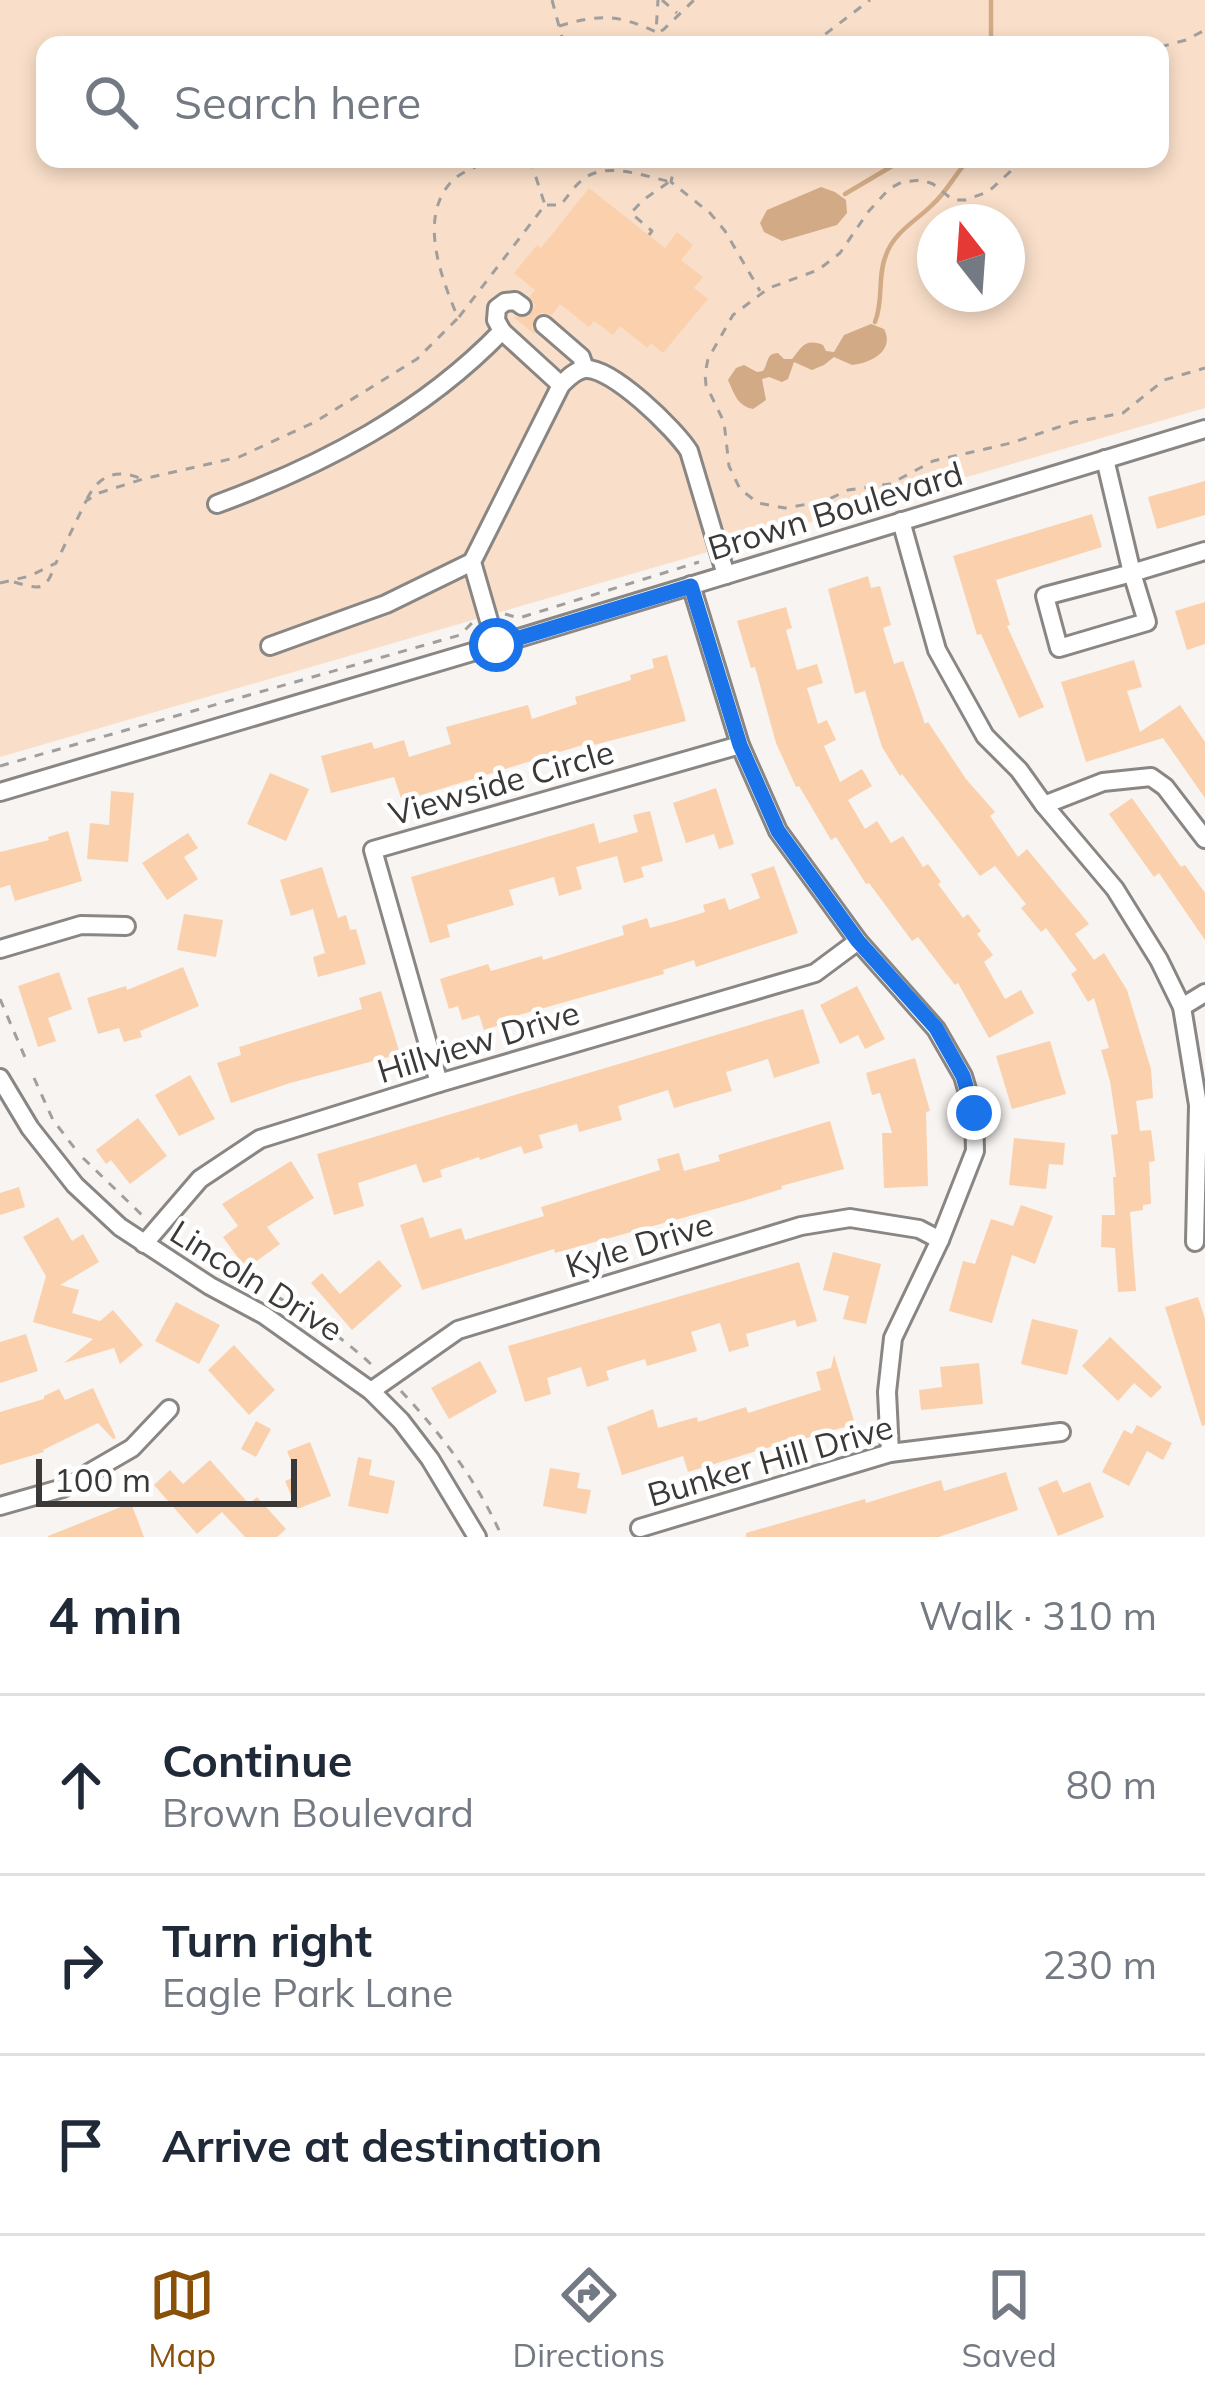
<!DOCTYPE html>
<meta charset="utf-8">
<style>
body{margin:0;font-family:Mulish,sans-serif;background:#f6f6f7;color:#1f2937}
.compass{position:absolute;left:917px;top:204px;width:108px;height:108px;border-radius:50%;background:#fff;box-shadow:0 6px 18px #0003;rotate:343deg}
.scale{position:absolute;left:36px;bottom:30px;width:261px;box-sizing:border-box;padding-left:12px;border:6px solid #3b3938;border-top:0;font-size:33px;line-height:42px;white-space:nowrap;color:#3b3938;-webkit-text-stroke:9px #fff;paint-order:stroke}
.stop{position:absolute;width:36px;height:36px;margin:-27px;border:9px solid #1a73e8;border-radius:50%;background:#fff}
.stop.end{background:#1a73e8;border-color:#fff;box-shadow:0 3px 12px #0008}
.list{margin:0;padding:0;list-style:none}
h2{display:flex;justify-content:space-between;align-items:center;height:156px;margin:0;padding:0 48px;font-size:51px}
h2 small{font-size:39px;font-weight:400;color:#747a83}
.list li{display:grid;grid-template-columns:78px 1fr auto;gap:36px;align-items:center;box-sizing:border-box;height:180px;padding:0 48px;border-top:3px solid #e0e1e3}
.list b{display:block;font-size:45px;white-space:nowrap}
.list p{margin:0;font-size:39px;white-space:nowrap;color:#747a83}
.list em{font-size:39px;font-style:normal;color:#747a83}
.icon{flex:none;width:66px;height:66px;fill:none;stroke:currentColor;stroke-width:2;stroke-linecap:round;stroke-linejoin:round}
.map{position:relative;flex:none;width:1205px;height:1537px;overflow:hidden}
.search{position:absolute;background:#fff;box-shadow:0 6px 18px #0003;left:36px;right:36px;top:36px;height:132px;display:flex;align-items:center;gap:30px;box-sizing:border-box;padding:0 42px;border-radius:24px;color:#747a83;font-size:45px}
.sheet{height:696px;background:#fff}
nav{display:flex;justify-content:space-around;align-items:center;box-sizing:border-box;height:168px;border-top:3px solid #e0e1e3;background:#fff;font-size:33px;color:#747a83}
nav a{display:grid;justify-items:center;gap:6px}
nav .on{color:#895007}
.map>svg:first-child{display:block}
.green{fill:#f9dfc9;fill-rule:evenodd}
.water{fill:#d2aa86}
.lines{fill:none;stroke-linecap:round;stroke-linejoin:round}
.stream{stroke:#d2aa86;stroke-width:4.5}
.building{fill:#fbd1ad}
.minor-casing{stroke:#898683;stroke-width:22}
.path{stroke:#a19f9d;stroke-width:3;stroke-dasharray:9 9;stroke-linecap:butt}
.minor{stroke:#fff;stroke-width:16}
.route{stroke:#1a73e8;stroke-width:15}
.labels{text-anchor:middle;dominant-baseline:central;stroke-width:9;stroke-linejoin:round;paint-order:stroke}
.street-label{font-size:33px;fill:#3b3938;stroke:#fff}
</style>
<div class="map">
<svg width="1205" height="1537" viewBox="0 0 1205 1537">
<rect width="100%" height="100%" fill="#f7f4f1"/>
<!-- green -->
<path class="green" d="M0,0H1205V408L0,757ZM45,45H1160V159H45ZM935,222H1007V294H935Z"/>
<!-- water -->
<g class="water">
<polygon points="821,187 835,192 846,200 847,213 837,225 782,241 764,232 760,223 767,210"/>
<path d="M871,324L884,329C895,350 872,363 852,365L834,357L824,365L812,370L794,362L788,379L782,382L769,377L762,379L766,400L753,409C737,406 734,393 728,380L736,368L744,365L757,372L763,371C769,363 765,354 778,353L784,359H792C802,347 805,338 823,345L826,351L834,352L844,335Z"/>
</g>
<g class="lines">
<!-- stream -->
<g class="stream">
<polyline points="991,45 991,0"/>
<polyline points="845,194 904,159"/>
<path d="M875,322C884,300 877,276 886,255C894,232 916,221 932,205C947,192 955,174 969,159"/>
</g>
</g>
<!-- building -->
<g class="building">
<polygon points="589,188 665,248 677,232 693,245 681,260 703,277 694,288 708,299 663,353 651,343 647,348 620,326 613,335 594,321 589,327 560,304 552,315 541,313 534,318 532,328 536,335 513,317 528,317 535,306 530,296 535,290 514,273 537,245 541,248"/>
<polygon points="1205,481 1205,515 1157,529 1148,497"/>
<polygon points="1092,514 1102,547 996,580 1010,625 1007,626 1044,707 1019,718 981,634 977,635 953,556"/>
<polygon points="868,576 871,588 880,586 891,625 883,628 894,664 903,661 925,724 928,722 966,779 995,812 990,816 1018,857 1027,849 1080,913 1089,924 1075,934 1094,960 1104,953 1127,990 1151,1069 1153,1098 1136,1101 1140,1131 1151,1130 1155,1161 1149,1162 1151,1204 1143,1205 1143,1210 1130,1212 1136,1291 1118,1292 1115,1248 1101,1247 1102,1215 1115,1215 1113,1177 1116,1177 1111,1135 1118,1134 1110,1081 1101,1050 1109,1048 1094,998 1088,1002 1071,974 1077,970 1046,928 1041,932 1021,908 1026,904 995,866 980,876 902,774 900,776 882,747 865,691 855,694 828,589"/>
<polygon points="1205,602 1205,644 1187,650 1175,611"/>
<polygon points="786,607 792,628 786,630 797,670 817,664 823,683 807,688 818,724 827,720 836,740 824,746 840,782 862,769 872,786 848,800 865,829 877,821 891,843 903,836 923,867 928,864 941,882 938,884 963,918 968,914 981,931 977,934 993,955 984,962 1005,999 1021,990 1034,1013 989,1038 958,983 955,985 918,937 912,941 869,883 866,884 836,837 831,840 799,786 796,787 776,743 755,667 751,668 737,621"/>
<polygon points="667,655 686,721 590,746 589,743 402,801 394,777 331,793 321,756 372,742 374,749 404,740 409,757 451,744 446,727 528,705 532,719 577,704 575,697 631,680 630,675 654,668 652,659"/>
<polygon points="1134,660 1142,687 1127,691 1140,732 1180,705 1205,742 1205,798 1163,738 1086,762 1061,682"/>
<polygon points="270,773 309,789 286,841 247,824"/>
<polygon points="716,788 734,844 719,849 714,834 686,843 673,803"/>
<polygon points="111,791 134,793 128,862 87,859 90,823 109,825"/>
<polygon points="1132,798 1181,867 1185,865 1205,893 1205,940 1159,873 1154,877 1109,814"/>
<polygon points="650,811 663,861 641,867 644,877 624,883 617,856 576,867 582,889 559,896 554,877 509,890 514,905 447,925 450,937 430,943 411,877 594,823 599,843 638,832 633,815"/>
<polygon points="68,831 82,881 15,901 10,885 0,888 0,852 49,840 48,837"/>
<polygon points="188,833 198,848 184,857 198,879 167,900 142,863"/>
<polygon points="774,866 798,933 696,967 694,960 663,970 664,974 505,1019 506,1023 484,1030 479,1015 462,1020 458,1006 449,1009 440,979 488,964 491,971 542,956 543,960 624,935 622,926 647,918 650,928 676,921 705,912 703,905 725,898 729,910 760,898 751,874"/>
<polygon points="322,867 338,918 346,915 350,930 356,929 366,964 318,977 313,957 325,953 313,909 291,916 280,880"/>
<polygon points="184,914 223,920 216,957 177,950"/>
<polygon points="183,967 199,1006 140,1031 142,1037 124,1042 119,1028 98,1034 87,998 126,986 127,990"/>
<polygon points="59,972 72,1009 48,1018 56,1041 38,1047 18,986"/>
<polygon points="857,986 885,1039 865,1049 858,1035 840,1044 820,1005"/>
<polygon points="381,991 400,1054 290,1083 231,1103 217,1063 241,1055 239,1047 362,1009 359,998"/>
<polygon points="803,1009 820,1063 774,1078 768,1059 726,1072 732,1091 674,1108 668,1090 618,1106 622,1120 579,1132 577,1124 539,1135 543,1148 524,1154 521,1146 480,1160 479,1157 440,1170 442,1177 423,1183 416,1164 358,1183 364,1206 334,1215 317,1154"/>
<polygon points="1050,1041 1066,1094 1012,1109 996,1056"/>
<polygon points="915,1058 930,1111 926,1112 928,1186 884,1188 882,1133 892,1133 880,1093 872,1095 866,1073"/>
<polygon points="190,1075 215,1119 179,1136 155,1095"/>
<polygon points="138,1118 167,1156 130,1184 111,1160 106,1164 96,1150"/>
<polygon points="830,1121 844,1169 781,1186 782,1189 733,1204 555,1253 554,1249 422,1290 400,1225 423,1217 430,1238 461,1228 465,1240 544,1216 541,1207 660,1170 657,1159 679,1153 684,1171 720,1161 718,1155"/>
<polygon points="1014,1138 1065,1143 1063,1165 1049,1164 1046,1189 1009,1185"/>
<polygon points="291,1161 314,1198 267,1227 280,1244 246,1269 223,1237 238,1226 222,1204"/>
<polygon points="19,1187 25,1207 0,1215 0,1193"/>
<polygon points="1021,1205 1053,1216 1035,1264 1012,1255 992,1323 949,1311 963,1261 975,1264 991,1219 1013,1226"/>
<polygon points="58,1217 72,1241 83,1234 99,1262 60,1285 79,1290 72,1313 100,1321 113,1310 143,1345 120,1364 114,1348 64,1363 93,1339 33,1322 46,1276 23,1237"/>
<polygon points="833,1252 881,1264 866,1324 843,1319 849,1296 823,1290"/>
<polygon points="379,1260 402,1286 352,1330 311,1283 322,1273 340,1294"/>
<polygon points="799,1262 817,1321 797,1327 795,1320 746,1334 749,1346 729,1352 720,1323 691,1332 697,1351 647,1366 645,1359 606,1371 609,1380 587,1387 581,1367 547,1378 551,1394 525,1402 508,1346"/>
<polygon points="1198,1297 1205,1319 1205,1425 1202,1426 1165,1307"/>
<polygon points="176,1302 220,1325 199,1364 155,1341"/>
<polygon points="1032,1319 1078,1330 1067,1375 1021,1364"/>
<polygon points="26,1334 38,1371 0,1383 0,1342"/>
<polygon points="1110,1337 1162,1387 1151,1398 1134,1383 1118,1401 1082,1366"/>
<polygon points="234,1345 275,1390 249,1415 208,1370"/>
<polygon points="834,1355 855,1424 803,1439 803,1437 688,1472 683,1456 622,1475 607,1427 653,1409 658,1428 697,1417 698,1422 746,1407 748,1413 821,1390 816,1372 831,1368"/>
<polygon points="480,1361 497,1392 449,1419 431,1388"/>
<polygon points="979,1363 983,1404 921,1410 919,1390 942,1387 940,1367"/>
<polygon points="93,1388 116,1438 113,1439 98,1423 43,1450 44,1452 0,1465 0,1412 44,1399 44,1396 59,1389 65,1400"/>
<polygon points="256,1421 271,1429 256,1457 241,1449"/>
<polygon points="1137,1425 1172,1443 1163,1460 1147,1451 1129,1486 1102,1472 1124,1430 1132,1434"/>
<polygon points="310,1442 331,1496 297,1509 285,1481 297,1476 287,1451"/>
<polygon points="358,1457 372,1460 369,1475 395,1481 388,1514 348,1506"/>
<polygon points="210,1460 249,1504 257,1497 286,1529 277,1537 245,1537 222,1512 197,1534 154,1485 170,1470 183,1484"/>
<polygon points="550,1468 580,1473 577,1488 591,1490 586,1514 543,1506"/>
<polygon points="1006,1472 1018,1510 939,1537 746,1537 746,1533 865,1499 866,1503 941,1480 944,1491"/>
<polygon points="1057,1480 1063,1493 1090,1482 1104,1517 1058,1536 1038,1488"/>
<polygon points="131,1503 144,1537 48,1537 48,1536"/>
</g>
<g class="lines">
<defs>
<g id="minor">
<polyline points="544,325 581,357 585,369"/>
<polyline points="502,331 496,320 497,308 505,302 515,301 522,306"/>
<polyline points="1105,459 1132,573 1205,551"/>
<path d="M217,504C323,465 423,413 502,331L561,385"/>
<polyline points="901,521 937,650 985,736 1019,770 1044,805 1115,889 1159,960 1182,1007 1198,1105 1195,1242"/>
<polygon points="1132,573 1147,622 1059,648 1045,596"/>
<polyline points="691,585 740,745 778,831 858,941 936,1029 963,1076 974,1113 975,1151 940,1240 893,1338 887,1392 890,1453"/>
<path d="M496,645L472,562L561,385C567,379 575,370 585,369C611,366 676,430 689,451L726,575"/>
<polyline points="270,646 386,604 472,562"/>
<polyline points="0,792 496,645 1205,429"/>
<polyline points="1044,805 1103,782 1151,777 1165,787 1205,839"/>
<polyline points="0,949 81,925 126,926"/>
<polyline points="1182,1007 1205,993"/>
<polyline points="0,1078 30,1128 75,1185 120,1227 210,1286 264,1315 371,1391 401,1421 430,1459 477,1537"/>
<polyline points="439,1083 373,850 740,745"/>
<polyline points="144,1244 200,1179 260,1139 439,1083 815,973 858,941"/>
<polyline points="371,1391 458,1330 801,1226 850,1218 919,1229 940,1240"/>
<polyline points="0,1506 63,1488 132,1448 169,1409"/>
<polyline points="640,1528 890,1453 1061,1432"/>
</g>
</defs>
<!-- minor casing -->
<use href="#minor" class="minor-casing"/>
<!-- path -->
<g class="path">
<polyline points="552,0 564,45"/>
<polyline points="662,0 677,13"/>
<path d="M559,26C600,14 617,14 656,32L658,0"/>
<polyline points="657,45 656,32 663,30 694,0"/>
<polyline points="811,45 870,0"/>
<polyline points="1160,47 1186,40 1205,30"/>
<polyline points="676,159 671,182 710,213 725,231 760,291"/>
<polyline points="1024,159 988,192 965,200 953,200 933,184 922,180 902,182 889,189 868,212 840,253 818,270 769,288 733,315 708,359 705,374 706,385 724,422 729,466 740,489 758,503 785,508 825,501 848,490 890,484 933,461 1011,443 1074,422 1123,413 1164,380 1205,368"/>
<path d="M547,205H561C567,197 573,188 581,181C603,160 644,176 671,182"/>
<polyline points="649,235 652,231 631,213 643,200 669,182"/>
<polyline points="459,317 545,205 530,159"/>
<path d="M87,499C99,475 116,468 142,479"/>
<path d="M14,582C39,589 46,593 55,564"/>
<path d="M0,583L30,576L56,563L86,501L99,493L143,479L239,457L315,422L417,359L458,318C442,279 417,218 452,181C462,171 481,165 494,159"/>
<polyline points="505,614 519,618 699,562"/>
<polyline points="0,766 460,635 472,623"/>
<polyline points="0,999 27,1062"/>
<polyline points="34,1078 53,1120 76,1150"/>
<polyline points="83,1158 143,1216"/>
<polyline points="172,1238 263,1289"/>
<path d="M276,1296C312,1317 345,1339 375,1368"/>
<path d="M401,1391C442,1435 478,1482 502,1537"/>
</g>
<!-- minor -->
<use href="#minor" class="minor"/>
</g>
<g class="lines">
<!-- route -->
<polyline class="route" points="496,645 691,586 740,745 778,831 858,941 936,1028 963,1076 974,1113"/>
</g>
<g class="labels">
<!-- street labels -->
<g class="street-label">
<text transform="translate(835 510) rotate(-17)">Brown Boulevard</text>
<text transform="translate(501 782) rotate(-16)">Viewside Circle</text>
<text transform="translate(478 1041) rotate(-17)">Hillview Drive</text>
<text transform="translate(639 1244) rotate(-17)">Kyle Drive</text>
<text transform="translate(257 1280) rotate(32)">Lincoln Drive</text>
<text transform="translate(770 1460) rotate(-16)">Bunker Hill Drive</text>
</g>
</g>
</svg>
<svg class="compass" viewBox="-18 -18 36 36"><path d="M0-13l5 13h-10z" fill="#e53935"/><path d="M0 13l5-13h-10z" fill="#747a83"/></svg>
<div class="scale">100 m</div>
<div class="stop" style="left:496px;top:645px"></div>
<div class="stop end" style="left:974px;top:1113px"></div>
<div class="search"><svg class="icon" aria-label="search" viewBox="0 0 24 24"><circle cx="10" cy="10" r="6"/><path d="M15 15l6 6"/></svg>Search here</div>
</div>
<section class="sheet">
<h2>4 min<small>Walk · 310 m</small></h2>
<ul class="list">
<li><svg class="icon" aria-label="ahead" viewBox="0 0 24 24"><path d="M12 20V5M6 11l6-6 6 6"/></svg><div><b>Continue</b><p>Brown Boulevard</p></div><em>80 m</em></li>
<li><svg class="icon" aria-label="right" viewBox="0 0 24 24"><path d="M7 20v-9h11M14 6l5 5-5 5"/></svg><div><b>Turn right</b><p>Eagle Park Lane</p></div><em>230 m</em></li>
<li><svg class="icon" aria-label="arrive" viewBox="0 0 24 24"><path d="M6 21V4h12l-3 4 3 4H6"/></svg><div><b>Arrive at destination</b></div></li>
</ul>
</section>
<nav>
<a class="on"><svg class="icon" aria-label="map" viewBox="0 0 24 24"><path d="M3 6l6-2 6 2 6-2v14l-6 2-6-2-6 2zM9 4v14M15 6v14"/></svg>Map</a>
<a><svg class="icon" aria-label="directions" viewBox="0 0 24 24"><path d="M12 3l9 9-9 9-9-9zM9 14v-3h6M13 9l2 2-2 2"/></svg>Directions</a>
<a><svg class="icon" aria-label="saved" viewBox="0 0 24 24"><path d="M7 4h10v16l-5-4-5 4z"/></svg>Saved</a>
</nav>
